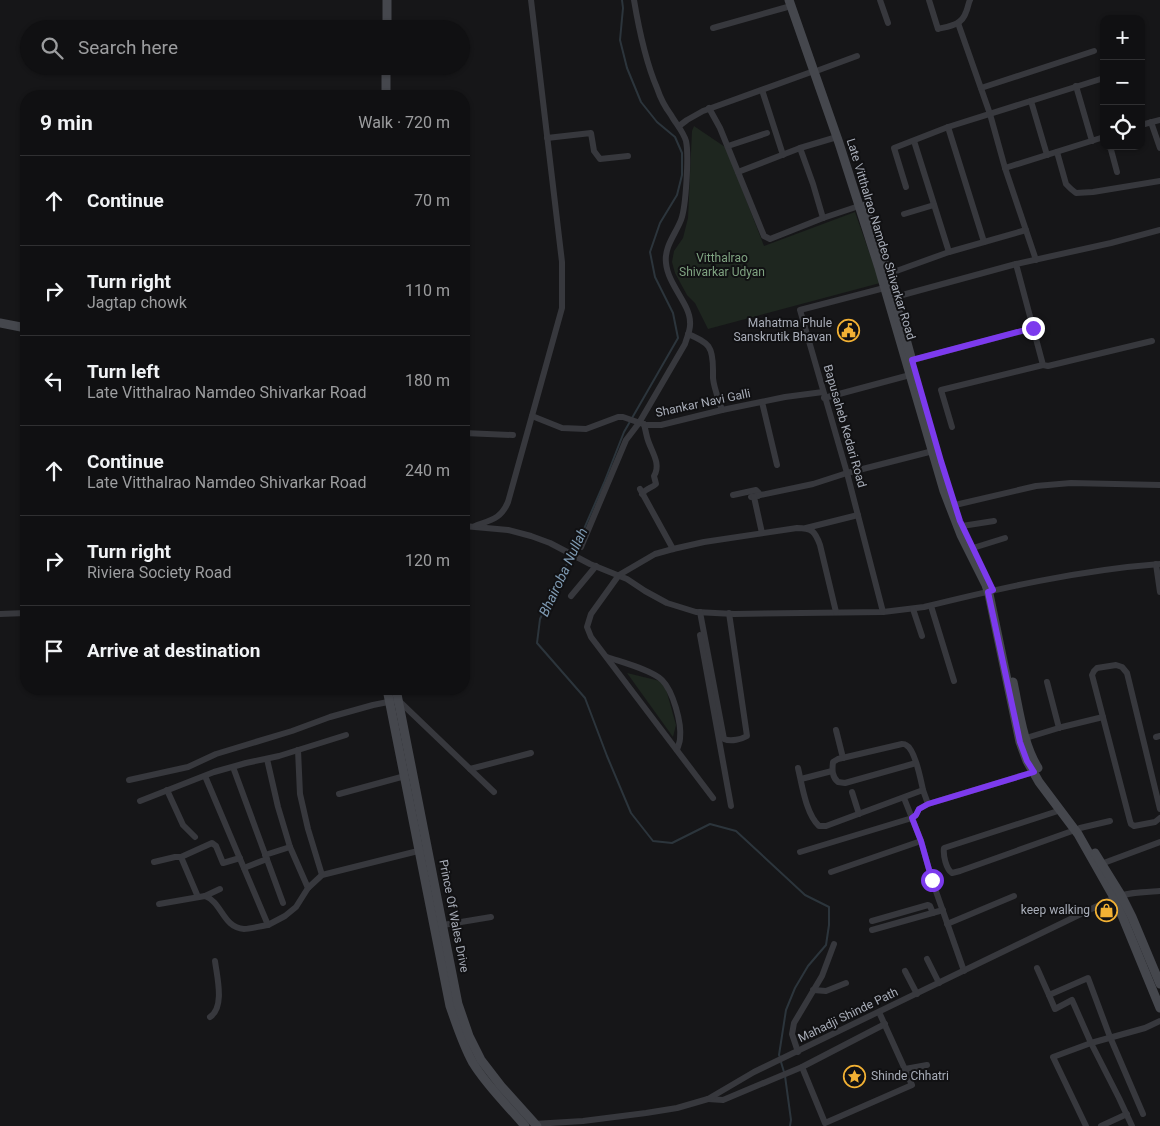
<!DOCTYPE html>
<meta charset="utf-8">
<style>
body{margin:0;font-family:Roboto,sans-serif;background:#19191b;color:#f1f3f6}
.controls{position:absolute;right:15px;top:15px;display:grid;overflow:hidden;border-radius:10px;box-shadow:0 1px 4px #0004}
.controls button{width:45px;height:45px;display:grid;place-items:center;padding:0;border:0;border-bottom:1px solid #303032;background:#101012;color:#f1f3f6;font:25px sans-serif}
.stop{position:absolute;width:15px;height:15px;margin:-11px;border:4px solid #7c3aed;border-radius:50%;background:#fff}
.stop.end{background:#7c3aed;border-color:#fff;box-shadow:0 1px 5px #0008}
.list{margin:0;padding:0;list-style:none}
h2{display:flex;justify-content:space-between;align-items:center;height:65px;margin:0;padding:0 20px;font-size:21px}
h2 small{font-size:16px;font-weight:400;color:#9c9d9f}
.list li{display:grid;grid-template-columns:32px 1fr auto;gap:15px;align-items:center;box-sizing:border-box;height:90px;padding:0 20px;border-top:1px solid #303032}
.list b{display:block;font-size:19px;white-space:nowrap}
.list p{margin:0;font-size:16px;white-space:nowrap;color:#9c9d9f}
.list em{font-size:16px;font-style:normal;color:#9c9d9f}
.icon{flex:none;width:28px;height:28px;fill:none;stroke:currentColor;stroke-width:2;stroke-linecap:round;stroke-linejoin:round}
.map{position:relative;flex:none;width:1160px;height:1126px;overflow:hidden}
.search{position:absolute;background:#101012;box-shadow:0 1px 4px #0004;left:20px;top:20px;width:450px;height:55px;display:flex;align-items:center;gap:12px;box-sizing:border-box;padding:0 18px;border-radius:28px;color:#9c9d9f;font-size:19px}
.panel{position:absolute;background:#101012;box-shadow:0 1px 4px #0004;left:20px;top:90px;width:450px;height:605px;border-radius:20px}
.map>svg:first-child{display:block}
.green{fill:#1e261f}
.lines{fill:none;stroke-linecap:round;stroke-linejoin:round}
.stream{stroke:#2c353c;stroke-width:2}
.street{stroke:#37383d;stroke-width:6}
.secondary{stroke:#45474d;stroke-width:9}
.route{stroke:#7c3aed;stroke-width:6}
.labels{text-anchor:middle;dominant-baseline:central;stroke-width:4;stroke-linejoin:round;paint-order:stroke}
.street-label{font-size:12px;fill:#a8adb8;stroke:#111113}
.park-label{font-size:12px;fill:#7fa381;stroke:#111113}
.poi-label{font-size:12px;fill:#a8adb8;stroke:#111113;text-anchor:end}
.water-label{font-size:14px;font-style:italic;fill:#7f9bb3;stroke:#111113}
</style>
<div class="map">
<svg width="1160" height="1126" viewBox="0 0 1160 1126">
<rect width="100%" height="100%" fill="#161618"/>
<!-- green -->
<g class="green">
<polygon points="694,126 725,147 727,150 764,246 855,212 880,283 708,329 695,303 687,295 675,273 672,262 674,251 683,238 688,218 692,131"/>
<polygon points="627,673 664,682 676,725 673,737"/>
</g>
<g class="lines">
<!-- stream -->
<g class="stream">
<polyline points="622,0 623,8 620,40 627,68 641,102 657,122 675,137 682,153 682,175 677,195 660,223 650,252 655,277 673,313 678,338 624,432 604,483 577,545 559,579 540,619 537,643 585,698 607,756 631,813 653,841 672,843 710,824 736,831 805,895 829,907 829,925 826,945 808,966 795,988 786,1010 779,1055 780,1057"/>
<polyline points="781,1062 784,1072"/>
<polyline points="785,1076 791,1120 790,1126"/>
</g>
<!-- street -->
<g class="street">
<polyline points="880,0 888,23"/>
<path d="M929,0L938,29C950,26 962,25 966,12C968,8 968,4 970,0"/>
<polyline points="958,23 990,114 1005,168 1036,260"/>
<polyline points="713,28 791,6"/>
<polyline points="819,70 857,56"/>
<polyline points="1076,86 1092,141"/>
<polyline points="981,88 1094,51"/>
<polyline points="762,90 783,155"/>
<polyline points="1031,101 1047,155"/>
<polyline points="709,108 720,128 764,236 770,239 823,218 859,206"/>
<polyline points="1151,122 1160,148"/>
<polyline points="1141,125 1160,120"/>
<polyline points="679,126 687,120 703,111 814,71"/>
<polyline points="948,127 984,242"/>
<polyline points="547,138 591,133 594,151 600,159 628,156"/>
<polyline points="914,141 949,252"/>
<polyline points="728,146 767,133"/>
<polyline points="1110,146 1117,172"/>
<polyline points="800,148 813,184 823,218"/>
<polyline points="1057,152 1066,184 1071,189 1076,193 1093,192 1160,181"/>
<polyline points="1005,168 1104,137"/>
<polyline points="738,172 800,148 837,137"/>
<polyline points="906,187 894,148 948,127 1104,78"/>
<polyline points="904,214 934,205"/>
<polyline points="888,274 949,252 1026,230"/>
<polyline points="895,297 1016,264"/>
<path d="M688,334C709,343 713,346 713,370C713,372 713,377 713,378C714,389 719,400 722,410"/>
<polyline points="1152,341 1048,366 1043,365 1016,264 1111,243 1160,230"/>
<polyline points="909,361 1033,328"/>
<polyline points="824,398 910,375"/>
<polyline points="762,402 777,465"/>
<polyline points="532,416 562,428 586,429 618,417 623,417 646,425 661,425 722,410 785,397 823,392"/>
<polyline points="952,427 941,390 1043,365"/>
<polyline points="464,433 513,435"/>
<polyline points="640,489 673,549"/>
<path d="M642,494C646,488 652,488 656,484L654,476C662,463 650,450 647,437C646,433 645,428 644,424"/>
<polyline points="733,495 756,490 759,493 758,496"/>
<polyline points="751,497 813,484 847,473 933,451"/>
<polyline points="754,497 762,533"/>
<polyline points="955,505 1036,486 1071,483 1160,485"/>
<path d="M464,526L508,530L531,536L550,543L590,564L627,579L645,591L667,603L696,612L734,614L883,612L924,607C1001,588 1080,570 1160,564"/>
<path d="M475,526C491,520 501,519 508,502L562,308V262L531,0"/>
<polyline points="962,526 994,521"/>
<polyline points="806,528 858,515"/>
<path d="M581,547L626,440L639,423L685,344C687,337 691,329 690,322C690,304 668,285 666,263C664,247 675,235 681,220C686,207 689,155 686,141C683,131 676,124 671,115C665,107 660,97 657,88C645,60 639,30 634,0"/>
<polyline points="973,548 1005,538"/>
<polyline points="1156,564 1160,592"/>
<polyline points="571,596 596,566"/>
<polyline points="931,606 954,681"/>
<polyline points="913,609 922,636"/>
<path d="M700,612L724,739C731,742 742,739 747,736L729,613"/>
<polyline points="883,612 847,473 800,310 888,287"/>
<polyline points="0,614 26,613"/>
<polyline points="700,635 731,806"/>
<path d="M607,657C621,662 652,670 662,680C673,691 682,723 680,739C680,742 678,746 677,750"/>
<polyline points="1047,682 1059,728"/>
<polyline points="836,730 843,758"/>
<polyline points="1156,737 1160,736"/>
<polyline points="1026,738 1062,727 1103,717"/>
<polyline points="298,750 300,794 308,829 322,875"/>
<polyline points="267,759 278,807 290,847 308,888"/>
<path d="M916,763L845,783L838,782C832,777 832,770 833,762L838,759L902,744C903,744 905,744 906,745C915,749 921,781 923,790"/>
<polyline points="233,767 283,903"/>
<path d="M798,768C802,785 806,814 819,826H826L923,790L928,804"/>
<polyline points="470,769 531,753"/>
<polyline points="205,776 268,925 285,916 296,907 308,888 322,875 422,850"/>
<polyline points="801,779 832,771"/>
<polyline points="129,780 188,767 216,754 292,731 330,717 373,705 398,700 494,792"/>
<polyline points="167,790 183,825 195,837"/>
<polyline points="852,792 859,814"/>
<polyline points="339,794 405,776"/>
<path d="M713,798L591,637L587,627L591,614L619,575L655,554L673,549L704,542L797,528C812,528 815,531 820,545L836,612"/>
<polyline points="140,801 214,772 246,763 279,756 346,735"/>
<polyline points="1160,809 1127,673 1122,667 1116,665 1097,668 1094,671 1092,675 1130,821 1131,824 1134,826 1155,822 1160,818"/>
<path d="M1061,810L944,848C943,855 946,869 952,873L960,871L1075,830"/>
<polyline points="1080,828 1110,821"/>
<polyline points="800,852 912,818 904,798"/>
<polyline points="265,855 290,847"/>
<polyline points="181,857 212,843 216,846 223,863 240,858"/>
<polyline points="154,862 175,857 181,857 198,897"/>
<polyline points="1101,864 1160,842"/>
<polyline points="244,868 267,859"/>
<polyline points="831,872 921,841"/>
<polyline points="205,896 220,889"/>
<path d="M159,904L205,896C222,902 223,928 244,929C251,929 260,926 268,925"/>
<polyline points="872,921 928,905 930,906 933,913"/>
<polyline points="947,924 1014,896"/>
<polyline points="443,925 491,917"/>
<polyline points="872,930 943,910"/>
<polyline points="927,959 939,983"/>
<polyline points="1037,968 1049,995 1088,978 1110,1037 1143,1114"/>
<polyline points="905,971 917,994"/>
<polyline points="964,971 932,880 921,841 912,818 916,815 919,809 928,804 1034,772"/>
<polyline points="813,990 826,991 846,983"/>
<polyline points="1049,995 1055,1009 1072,1000 1091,1043 1053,1057 1086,1126"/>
<path d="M210,1017C225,1007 217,977 215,961"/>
<polyline points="798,1052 792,1034 794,1023 822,976 834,944"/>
<polyline points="802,1067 825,1123 912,1085 879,1012"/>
<polyline points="905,1069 927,1065"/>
<polyline points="708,1099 723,1100 802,1067 885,1024"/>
<path d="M534,1124L583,1121L646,1113L677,1108L708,1099L754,1072L1114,898C1128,892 1145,892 1160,891"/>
<polyline points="1101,1126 1127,1114"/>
<polyline points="1132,1126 1119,1098 1091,1043 1145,1028 1160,1021"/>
</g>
<!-- secondary -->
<g class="secondary">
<polyline points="789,0 839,143 879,268 944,491 961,535 986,585 989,594 1020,742 1027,761 1039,782 1078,834 1112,894 1123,918 1160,1008"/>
<polyline points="387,29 387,0"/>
<polyline points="386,96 386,66"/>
<polyline points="865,206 888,274 912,361"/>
<polyline points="0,323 26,328"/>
<path d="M1013,682C1019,710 1023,744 1038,768"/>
<path d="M387,689L450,1006C457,1026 463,1045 473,1063C487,1086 508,1106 525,1126"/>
<polyline points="396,689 458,1004 469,1036 481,1060 501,1086 537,1126"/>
<polyline points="1095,853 1121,895 1132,917 1160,984"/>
</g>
</g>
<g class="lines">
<!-- route -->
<polyline class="route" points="932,880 921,841 912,818 916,815 919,809 928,804 1034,772 1027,761 1020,742 988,592 993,590 960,521 941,461 912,360 1033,328"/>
</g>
<!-- icons -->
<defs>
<symbol id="civic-ring" viewBox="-11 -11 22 22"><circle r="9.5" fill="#111113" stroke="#f2b134" stroke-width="1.5"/><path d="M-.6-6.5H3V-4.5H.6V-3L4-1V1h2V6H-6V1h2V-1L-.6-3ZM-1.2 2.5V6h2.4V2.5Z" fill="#f2b134"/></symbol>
<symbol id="shop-ring" viewBox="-11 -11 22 22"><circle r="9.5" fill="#111113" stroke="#f2b134" stroke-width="1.5"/><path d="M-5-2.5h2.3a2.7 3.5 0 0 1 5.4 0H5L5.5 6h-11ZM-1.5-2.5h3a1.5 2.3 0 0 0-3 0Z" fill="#f2b134"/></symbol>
<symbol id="sight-ring" viewBox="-11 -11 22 22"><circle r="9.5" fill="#111113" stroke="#f2b134" stroke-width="1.5"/><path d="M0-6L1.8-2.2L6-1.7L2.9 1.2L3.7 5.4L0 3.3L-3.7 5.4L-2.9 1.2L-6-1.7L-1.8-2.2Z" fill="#f2b134"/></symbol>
</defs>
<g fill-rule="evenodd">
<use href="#civic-ring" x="836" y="318" width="25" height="25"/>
<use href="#shop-ring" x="1094" y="898" width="25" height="25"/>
<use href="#sight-ring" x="842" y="1064" width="25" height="25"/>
</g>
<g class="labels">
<!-- street labels -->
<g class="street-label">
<text transform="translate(881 239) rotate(73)">Late Vitthalrao Namdeo Shivarkar Road</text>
<text transform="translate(703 403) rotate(-12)">Shankar Navi Galli</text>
<text transform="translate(845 426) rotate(74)">Bapusaheb Kedari Road</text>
<text transform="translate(454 916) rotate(79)">Prince Of Wales Drive</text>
<text transform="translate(848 1015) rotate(-26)">Mahadji Shinde Path</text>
</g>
<!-- park labels -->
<g class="park-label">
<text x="722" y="258">Vitthalrao<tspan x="722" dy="14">Shivarkar Udyan</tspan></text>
</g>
<!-- poi labels -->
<g class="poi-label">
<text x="832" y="323">Mahatma Phule<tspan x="832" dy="14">Sanskrutik Bhavan</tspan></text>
<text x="1090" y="910">keep walking</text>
<text x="871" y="1076" text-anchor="start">Shinde Chhatri</text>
</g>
<!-- water labels -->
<g class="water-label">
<text transform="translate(563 572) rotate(-65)">Bhairoba Nullah</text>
</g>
</g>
</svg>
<div class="controls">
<button>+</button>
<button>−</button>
<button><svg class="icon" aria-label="locate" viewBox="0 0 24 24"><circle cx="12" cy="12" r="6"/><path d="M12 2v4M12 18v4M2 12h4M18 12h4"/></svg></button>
</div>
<div class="stop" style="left:932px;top:880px"></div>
<div class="stop end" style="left:1033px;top:328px"></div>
<div class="search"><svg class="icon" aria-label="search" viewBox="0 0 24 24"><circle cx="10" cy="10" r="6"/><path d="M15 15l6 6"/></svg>Search here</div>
<section class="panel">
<h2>9 min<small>Walk · 720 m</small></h2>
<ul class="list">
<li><svg class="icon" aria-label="ahead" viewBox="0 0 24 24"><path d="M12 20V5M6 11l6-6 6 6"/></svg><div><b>Continue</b></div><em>70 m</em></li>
<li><svg class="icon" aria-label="right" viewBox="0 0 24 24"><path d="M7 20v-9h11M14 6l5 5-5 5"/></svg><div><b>Turn right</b><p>Jagtap chowk</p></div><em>110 m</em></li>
<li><svg class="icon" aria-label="left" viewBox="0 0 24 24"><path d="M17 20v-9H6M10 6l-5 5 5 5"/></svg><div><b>Turn left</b><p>Late Vitthalrao Namdeo Shivarkar Road</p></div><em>180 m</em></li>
<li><svg class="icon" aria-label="ahead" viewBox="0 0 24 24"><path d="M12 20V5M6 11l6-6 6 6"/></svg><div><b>Continue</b><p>Late Vitthalrao Namdeo Shivarkar Road</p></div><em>240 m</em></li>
<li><svg class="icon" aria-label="right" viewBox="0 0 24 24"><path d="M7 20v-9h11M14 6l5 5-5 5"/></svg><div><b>Turn right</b><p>Riviera Society Road</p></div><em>120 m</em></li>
<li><svg class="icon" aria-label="arrive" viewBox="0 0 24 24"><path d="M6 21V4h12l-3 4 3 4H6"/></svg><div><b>Arrive at destination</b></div></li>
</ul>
</section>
</div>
